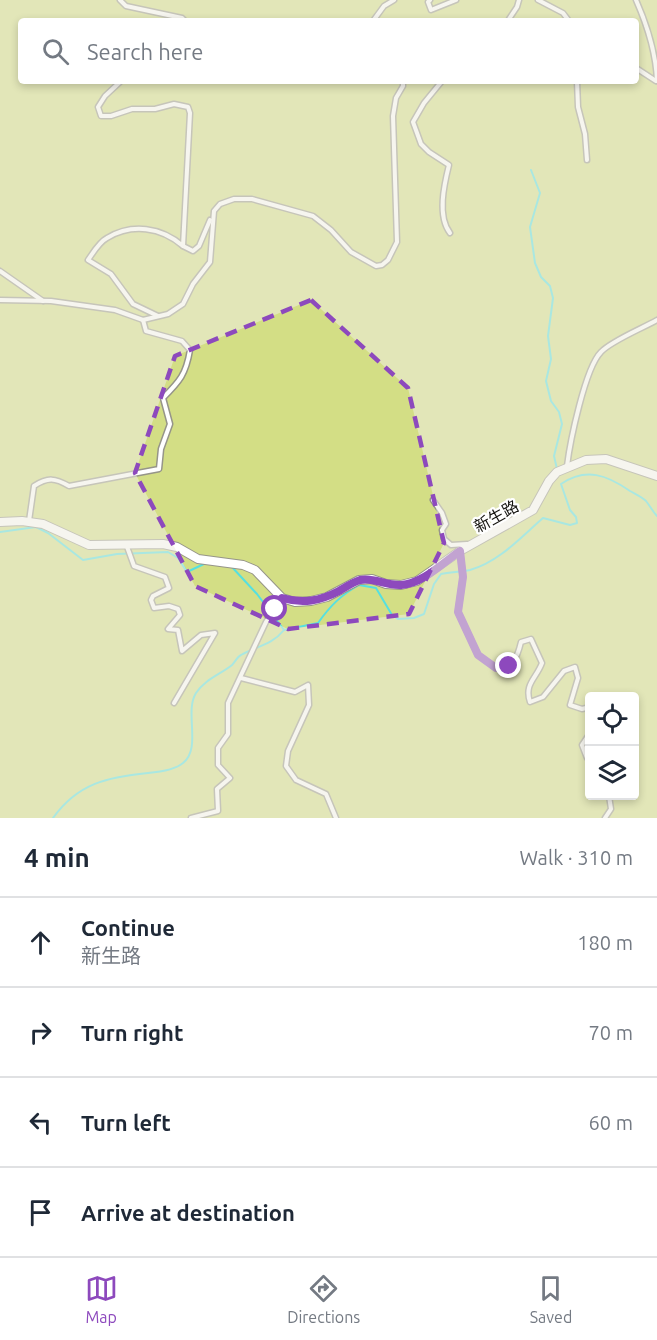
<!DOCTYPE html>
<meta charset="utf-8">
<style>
body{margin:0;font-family:Ubuntu,"Noto Sans TC",sans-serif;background:#f2f2f3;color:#1f2937}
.controls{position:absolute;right:18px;bottom:18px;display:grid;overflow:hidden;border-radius:6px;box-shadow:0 3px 9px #0003}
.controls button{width:54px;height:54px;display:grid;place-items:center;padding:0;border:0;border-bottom:2px solid #e0e1e3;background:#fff;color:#1f2937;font:30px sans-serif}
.stop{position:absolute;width:18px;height:18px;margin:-14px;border:4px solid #8d49bd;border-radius:50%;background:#fff}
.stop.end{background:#8d49bd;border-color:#fff;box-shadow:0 2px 6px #0008}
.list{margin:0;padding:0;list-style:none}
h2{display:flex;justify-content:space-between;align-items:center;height:78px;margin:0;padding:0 24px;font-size:26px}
h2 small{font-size:20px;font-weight:400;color:#747a83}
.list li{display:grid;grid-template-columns:39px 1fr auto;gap:18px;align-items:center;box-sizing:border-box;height:90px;padding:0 24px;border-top:2px solid #e0e1e3}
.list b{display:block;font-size:22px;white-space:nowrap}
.list p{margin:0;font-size:20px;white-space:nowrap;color:#747a83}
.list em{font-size:20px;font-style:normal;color:#747a83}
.icon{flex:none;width:33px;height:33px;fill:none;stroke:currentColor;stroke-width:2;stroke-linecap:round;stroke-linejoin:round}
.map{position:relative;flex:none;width:657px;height:818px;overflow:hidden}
.search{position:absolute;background:#fff;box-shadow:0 3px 9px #0003;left:18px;right:18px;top:18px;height:66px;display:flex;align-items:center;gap:15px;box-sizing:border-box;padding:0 21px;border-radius:6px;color:#747a83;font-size:22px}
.sheet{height:438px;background:#fff}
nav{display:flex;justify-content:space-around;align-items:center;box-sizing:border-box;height:84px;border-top:2px solid #e0e1e3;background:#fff;font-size:16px;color:#747a83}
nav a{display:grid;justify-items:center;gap:3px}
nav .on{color:#8d49bd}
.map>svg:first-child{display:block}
.green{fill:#d3de85;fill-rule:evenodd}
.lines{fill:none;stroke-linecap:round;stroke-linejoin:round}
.stream{stroke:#55e0e0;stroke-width:2}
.lane-casing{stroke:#969589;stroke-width:7}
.street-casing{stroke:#969589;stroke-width:10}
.lane{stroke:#fff;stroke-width:4}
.street{stroke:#fff;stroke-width:8}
.route{stroke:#8d49bd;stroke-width:8}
.marked{fill:none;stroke:#8d49bd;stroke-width:4.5;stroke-dasharray:12 8;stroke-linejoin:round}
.labels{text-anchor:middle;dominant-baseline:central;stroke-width:4.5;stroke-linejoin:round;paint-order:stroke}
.street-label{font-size:16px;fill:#151410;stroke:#fff}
</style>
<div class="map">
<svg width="657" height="818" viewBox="0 0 657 818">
<rect width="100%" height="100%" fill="#efede1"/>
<!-- green -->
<path class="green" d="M0,0H657V818H0ZM21,21H636V81H21ZM590,696H634V796H590Z"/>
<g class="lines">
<!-- stream -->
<g class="stream">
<polyline points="531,170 540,193 530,227 535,263 541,277 550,286 553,298 548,336 551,359 546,381 551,401 559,412 562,424 554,456 557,469"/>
<polyline points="0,532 36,527 48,533 83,560 117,554 168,552 178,558 187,572 206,563"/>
<path d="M231,566L257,594L284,630L318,623C330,606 341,595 359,585L376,588L392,615L398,619L414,618L424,614L434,584L441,574C451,572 461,572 470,570C499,562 521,537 543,518L570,525L577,523L576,517L570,510L561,484C586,467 607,475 630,491C635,494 642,497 646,501C650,506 653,512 657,516"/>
<path d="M53,818C78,783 108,777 148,773C159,772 175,770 183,763C202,748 184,712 196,693C204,680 221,674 232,665C235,662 237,657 241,655C257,646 272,645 284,630"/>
</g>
<defs>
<g id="lane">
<polyline points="120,0 126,6 182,18 185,21"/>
<polyline points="430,0 428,2 431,10 456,0"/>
<polyline points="538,0 563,13 569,21"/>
<path d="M636,0C647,25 656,53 657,81"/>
<polyline points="373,21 384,6 394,0"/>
<polyline points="511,21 509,19 517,7 519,0"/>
<polyline points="636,68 656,81"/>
<path d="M442,81L424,103L413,122L421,144L429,152L449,165C444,185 437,216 450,233"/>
<polyline points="577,81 578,107 585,134 587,160"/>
<path d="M120,82L105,96L98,107L101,116H111L132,109H155L174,104L188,107L190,113L183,246C161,227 132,223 107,238C99,242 93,253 88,260L111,274L133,304L158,316"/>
<polyline points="183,246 193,251 199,246 210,220"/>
<polyline points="0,271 43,301"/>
<polyline points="0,300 51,301 115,310 143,320 168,314 183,304 193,284 210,262 214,211 220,204 234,199 252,199 313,216 331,230 351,252 376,266 382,265 388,260 397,242 393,116 396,98 403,86 403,81"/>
<path d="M567,466C570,442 585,368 601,352C611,341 643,328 657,320"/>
<polyline points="433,500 442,513 446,524 442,530 444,539 451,545 467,544"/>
<path d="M29,521L34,486C48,477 55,478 69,486L159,469L161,449L170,424L163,398C180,381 186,374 190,350L182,341L146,331L143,320"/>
<polyline points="126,544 134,566 165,577 169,588 153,596 151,600 154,608 169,606 178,609 180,615 168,629 178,630 182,651 201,635 215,633 174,703"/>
<path d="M460,552L463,577L458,612L478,655L496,668C514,665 517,659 521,642L531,639L542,663C536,679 524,684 530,702L543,697L564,671L575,667L578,678L570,705L582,709L590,707"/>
<polyline points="241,678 295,692 308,685 309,705 288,751 286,766 296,780 326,794 336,818"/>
<polyline points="590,733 582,745 587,758 590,758"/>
<polyline points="191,818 218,811 217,789 230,778 218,765 218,748 228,734 228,703 266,622 281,599"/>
<polyline points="605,818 611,809 609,796"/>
</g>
<polyline id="street" points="0,522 22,521 43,524 89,545 163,544 177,547 198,559 243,565 255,570 282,598 295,602 311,601 327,597 359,580 372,579 386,584 401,585 417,581 460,551 533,510 549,481 557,472 586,460 606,459 657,476"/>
</defs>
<!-- lane casing -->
<use href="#lane" class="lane-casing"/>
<!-- street casing -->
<use href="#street" class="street-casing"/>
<!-- lane -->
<use href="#lane" class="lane"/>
<!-- street -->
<use href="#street" class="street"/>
</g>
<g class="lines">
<!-- route -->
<path class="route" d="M275,609L282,598C303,604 320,601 339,591C346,587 353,582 360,580C374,577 386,586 401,585C422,584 443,563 460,551L463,577L458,612L478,655L496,668L509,666"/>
</g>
<!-- marked area -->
<path d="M0 0H657V818H0ZM311,300L408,388L444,543L409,614L288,629L195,586L135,473L175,356Z" fill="#efede1" fill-opacity=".55" fill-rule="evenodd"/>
<path class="marked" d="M311,300L408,388L444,543L409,614L288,629L195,586L135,473L175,356Z"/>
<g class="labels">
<!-- street labels -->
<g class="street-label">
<text transform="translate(496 516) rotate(-29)">新生路</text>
</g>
</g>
</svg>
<div class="controls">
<button><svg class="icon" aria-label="locate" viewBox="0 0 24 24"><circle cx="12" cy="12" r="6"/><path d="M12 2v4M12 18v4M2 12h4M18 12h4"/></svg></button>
<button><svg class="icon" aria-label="layers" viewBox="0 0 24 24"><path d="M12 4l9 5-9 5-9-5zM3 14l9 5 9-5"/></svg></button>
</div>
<div class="stop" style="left:275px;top:609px"></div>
<div class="stop end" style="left:509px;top:666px"></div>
<div class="search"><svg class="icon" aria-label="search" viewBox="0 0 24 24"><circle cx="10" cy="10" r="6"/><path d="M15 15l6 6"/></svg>Search here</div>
</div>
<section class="sheet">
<h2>4 min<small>Walk · 310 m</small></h2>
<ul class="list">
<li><svg class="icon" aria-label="ahead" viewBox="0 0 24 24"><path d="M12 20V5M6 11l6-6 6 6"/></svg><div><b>Continue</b><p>新生路</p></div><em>180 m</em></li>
<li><svg class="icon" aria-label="right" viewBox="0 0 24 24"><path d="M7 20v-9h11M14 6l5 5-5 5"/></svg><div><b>Turn right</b></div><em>70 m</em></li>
<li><svg class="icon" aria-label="left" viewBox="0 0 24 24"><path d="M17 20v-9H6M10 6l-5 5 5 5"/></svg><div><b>Turn left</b></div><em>60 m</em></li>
<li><svg class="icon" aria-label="arrive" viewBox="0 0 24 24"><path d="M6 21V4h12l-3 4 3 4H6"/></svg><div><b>Arrive at destination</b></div></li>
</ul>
</section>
<nav>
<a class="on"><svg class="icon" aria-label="map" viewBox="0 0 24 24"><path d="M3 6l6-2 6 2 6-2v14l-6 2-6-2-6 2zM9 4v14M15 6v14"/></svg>Map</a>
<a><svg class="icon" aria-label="directions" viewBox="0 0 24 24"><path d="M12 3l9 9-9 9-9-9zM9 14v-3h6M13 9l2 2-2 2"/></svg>Directions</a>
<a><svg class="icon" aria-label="saved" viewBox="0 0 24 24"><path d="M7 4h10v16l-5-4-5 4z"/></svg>Saved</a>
</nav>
